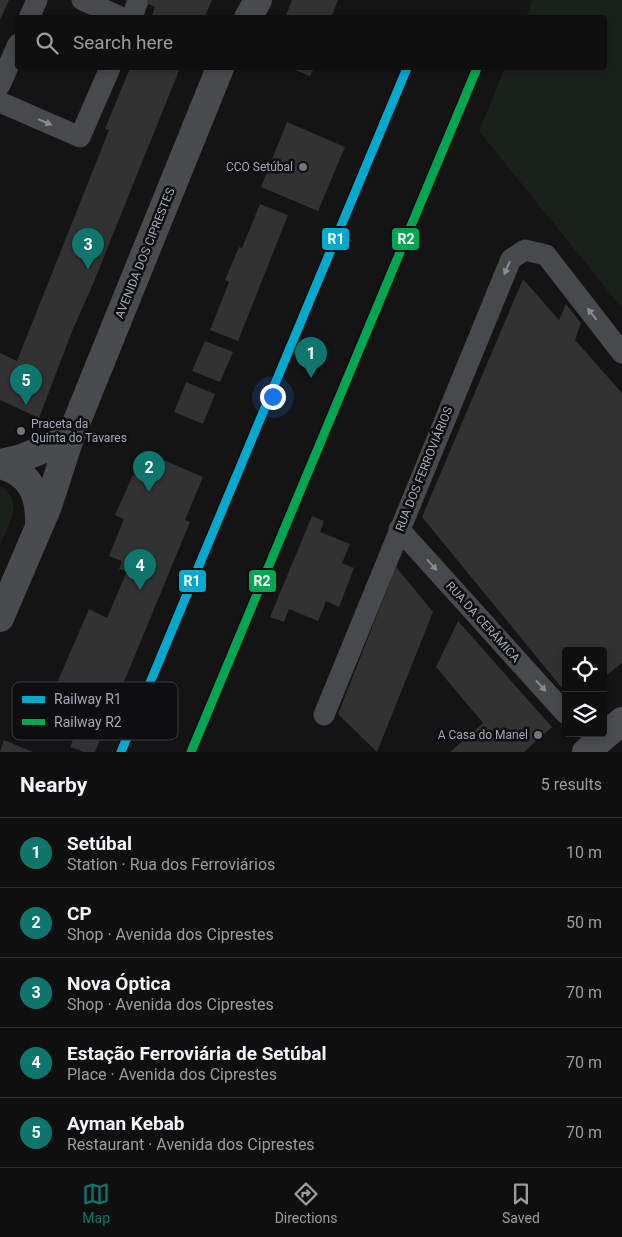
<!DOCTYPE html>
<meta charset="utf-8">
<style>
body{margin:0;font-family:Roboto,sans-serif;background:#1d1d1d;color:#f1f3f6}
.controls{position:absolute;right:15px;bottom:15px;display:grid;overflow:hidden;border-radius:5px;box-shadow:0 2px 8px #0003}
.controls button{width:45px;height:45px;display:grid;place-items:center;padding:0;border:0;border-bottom:1px solid #2f2f2f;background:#0f0f0f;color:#f1f3f6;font:25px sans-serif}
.you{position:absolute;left:272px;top:396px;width:18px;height:18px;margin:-12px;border:4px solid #fff;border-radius:50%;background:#1a73e8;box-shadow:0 0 0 8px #1a73e833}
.badge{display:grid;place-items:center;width:32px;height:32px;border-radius:50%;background:#0f766e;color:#fff;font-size:16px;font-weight:700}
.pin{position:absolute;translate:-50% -41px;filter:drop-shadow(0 1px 2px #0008)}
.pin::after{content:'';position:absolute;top:26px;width:18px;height:15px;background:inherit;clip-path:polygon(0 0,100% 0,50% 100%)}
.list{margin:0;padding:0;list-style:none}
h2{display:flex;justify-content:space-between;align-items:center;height:65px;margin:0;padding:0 20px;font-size:21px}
h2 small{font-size:16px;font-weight:400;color:#9b9c9e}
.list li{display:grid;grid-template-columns:32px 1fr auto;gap:15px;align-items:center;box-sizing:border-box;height:70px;padding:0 20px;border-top:1px solid #2f2f2f}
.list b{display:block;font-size:19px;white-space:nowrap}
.list p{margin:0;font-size:16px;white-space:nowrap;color:#9b9c9e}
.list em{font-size:16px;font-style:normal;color:#9b9c9e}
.icon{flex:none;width:28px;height:28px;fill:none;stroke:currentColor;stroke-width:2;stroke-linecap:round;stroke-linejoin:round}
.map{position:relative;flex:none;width:622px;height:752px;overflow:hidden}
.search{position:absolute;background:#0f0f0f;box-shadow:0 2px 8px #0003;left:15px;right:15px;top:15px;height:55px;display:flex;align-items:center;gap:12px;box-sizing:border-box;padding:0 18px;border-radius:5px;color:#9b9c9e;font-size:19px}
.sheet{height:415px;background:#0f0f0f}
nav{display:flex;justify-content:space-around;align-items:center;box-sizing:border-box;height:70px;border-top:1px solid #2f2f2f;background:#0f0f0f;font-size:14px;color:#9b9c9e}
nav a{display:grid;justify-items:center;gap:2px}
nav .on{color:#0f766e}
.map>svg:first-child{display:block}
.green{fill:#1a211b}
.building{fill:#323233}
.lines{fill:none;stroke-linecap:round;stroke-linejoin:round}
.street{stroke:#48494d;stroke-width:21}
.secondary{stroke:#4c4d51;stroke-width:28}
.primary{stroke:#4a4b4f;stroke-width:28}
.rail-1-casing{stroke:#0e0e10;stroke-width:12}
.rail-2-casing{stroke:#0e0e10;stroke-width:12}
.rail-1{stroke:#00a9ce;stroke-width:9}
.rail-2{stroke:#00a651;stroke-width:9}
.oneway{fill:#888c96}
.poi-dot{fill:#72747d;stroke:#0e0e10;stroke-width:2}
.labels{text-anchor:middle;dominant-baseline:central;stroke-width:5;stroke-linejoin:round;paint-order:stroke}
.poi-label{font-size:12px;fill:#a4a8b6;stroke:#0e0e10;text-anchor:end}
.street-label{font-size:12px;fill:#a4a8b6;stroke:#0e0e10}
.key{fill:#0e0e10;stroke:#3b3c42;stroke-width:1}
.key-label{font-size:14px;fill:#a4a8b6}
.line-badge{stroke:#0e0e10;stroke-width:2}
.badge-label{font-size:14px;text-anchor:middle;font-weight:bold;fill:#fff}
</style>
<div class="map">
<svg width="622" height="752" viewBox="0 0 622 752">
<rect width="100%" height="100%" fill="#141414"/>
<!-- green -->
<g class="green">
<polygon points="533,0 622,0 622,308 479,131 505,68 604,68 604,18 526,17"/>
<path d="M0,486C25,501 9,524 0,545Z"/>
</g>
<!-- building -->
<g class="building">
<polygon points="0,0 9,0 0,20"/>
<polygon points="129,0 212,0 204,18 151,18 155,7 148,4 147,7"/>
<polygon points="292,0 338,0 331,18 285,18"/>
<polygon points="130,68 180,68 93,284 73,329 39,418 0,400 0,353 17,361 109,130 105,129"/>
<polygon points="290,68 314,68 310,76"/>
<polygon points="287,122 345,147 318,211 261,187"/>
<polygon points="260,204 288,215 238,341 210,330 229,282 225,280 239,247 242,248"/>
<polygon points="523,279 559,320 566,304 581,323 575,340 622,393 622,663 603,678 603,651 566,651 566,693 422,517"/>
<polygon points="205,341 233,352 220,382 192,371"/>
<polygon points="186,382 215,394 203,424 174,412"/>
<polygon points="152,455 203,477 185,520 190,522 95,752 84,752 70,747 78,728 44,713 89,609 107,618 127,571 119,569 122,561 109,556 124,519 115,515 133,475 142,478"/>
<polygon points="312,516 324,521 320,532 350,544 342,563 354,568 339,607 326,601 318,621 289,609 284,622 270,617"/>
<polygon points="396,567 433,612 377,752 338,714"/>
<polygon points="458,621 552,727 524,752 450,752 483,723 436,667"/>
<polygon points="4,740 33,752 0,752"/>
</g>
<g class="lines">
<!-- street -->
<g class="street">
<polyline points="82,0 123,18"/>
<polyline points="29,18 37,0"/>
<polyline points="132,18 137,3"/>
<polyline points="0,85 18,44"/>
<polyline points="0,102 80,137 110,68"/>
<polyline points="399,529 566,714"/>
<polyline points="324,715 511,259 525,250 546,255 622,353"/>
</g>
<!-- secondary -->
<polyline class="secondary" points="586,752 622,721"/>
<!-- primary -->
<g class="primary">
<polyline points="248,18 258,0"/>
<polyline points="0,463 22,458 70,438"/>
<path d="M0,465C31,473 40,495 39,525"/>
<polyline points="0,618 48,506 70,438 220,68"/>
</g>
<defs>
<polyline id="rail-1" points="121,752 407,68"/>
<polyline id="rail-2" points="191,752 477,68"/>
</defs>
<!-- rail-1 casing -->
<use href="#rail-1" class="rail-1-casing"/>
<!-- rail-2 casing -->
<use href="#rail-2" class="rail-2-casing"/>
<!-- rail-1 -->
<use href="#rail-1" class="rail-1"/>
<!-- rail-2 -->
<use href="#rail-2" class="rail-2"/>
</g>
<!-- one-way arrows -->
<defs><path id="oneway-solid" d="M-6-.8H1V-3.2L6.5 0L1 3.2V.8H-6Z" transform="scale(1.25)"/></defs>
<g class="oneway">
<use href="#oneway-solid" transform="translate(45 122) rotate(23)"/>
<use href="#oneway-solid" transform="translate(507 268) rotate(113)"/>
<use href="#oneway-solid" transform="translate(592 314) rotate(-128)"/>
<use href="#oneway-solid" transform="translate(432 565) rotate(48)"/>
<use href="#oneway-solid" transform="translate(541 686) rotate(48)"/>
</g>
<!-- markers -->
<g class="poi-dot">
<circle cx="303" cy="167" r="5"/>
<circle cx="21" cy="431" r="5"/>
<circle cx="538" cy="735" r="5"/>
</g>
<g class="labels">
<!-- poi labels -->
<g class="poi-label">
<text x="293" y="167">CCO Setúbal</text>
<text x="31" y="424" text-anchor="start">Praceta da<tspan x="31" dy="14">Quinta do Tavares</tspan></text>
<text x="528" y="735">A Casa do Manel</text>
</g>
<!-- street labels -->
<g class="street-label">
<text transform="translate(145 253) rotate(-68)">AVENIDA DOS CIPRESTES</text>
<text transform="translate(424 469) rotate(-68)">RUA DOS FERROVIÁRIOS</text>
<text transform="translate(483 622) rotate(48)">RUA DA CERÂMICA</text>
</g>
</g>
<!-- legend -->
<rect x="12" y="682" width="166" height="58" rx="8" class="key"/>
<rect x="22" y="696" width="23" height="7" fill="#00a9ce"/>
<rect x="22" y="719" width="23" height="6" fill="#00a651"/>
<g class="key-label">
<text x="54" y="704">Railway R1</text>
<text x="54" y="727">Railway R2</text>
</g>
<g class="line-badge">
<rect x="321" y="227" width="29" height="24" rx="5" fill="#00a9ce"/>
<rect x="391" y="227" width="29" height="24" rx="5" fill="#00a651"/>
<rect x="178" y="569" width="29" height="24" rx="5" fill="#00a9ce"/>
<rect x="248" y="569" width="29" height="24" rx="5" fill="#00a651"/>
</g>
<g class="badge-label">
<text x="336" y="244">R1</text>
<text x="406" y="244">R2</text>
<text x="192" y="586">R1</text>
<text x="262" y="586">R2</text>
</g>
</svg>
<div class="controls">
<button><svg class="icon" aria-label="locate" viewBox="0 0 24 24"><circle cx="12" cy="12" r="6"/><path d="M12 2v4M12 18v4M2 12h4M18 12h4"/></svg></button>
<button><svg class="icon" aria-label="layers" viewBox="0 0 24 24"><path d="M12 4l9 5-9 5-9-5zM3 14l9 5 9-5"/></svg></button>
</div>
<div class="you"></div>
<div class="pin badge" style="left:311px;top:378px">1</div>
<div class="pin badge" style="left:149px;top:492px">2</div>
<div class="pin badge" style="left:88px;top:269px">3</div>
<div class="pin badge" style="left:140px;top:590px">4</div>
<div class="pin badge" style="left:26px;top:405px">5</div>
<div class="search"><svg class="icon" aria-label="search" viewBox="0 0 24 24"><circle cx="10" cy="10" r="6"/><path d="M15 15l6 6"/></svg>Search here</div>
</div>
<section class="sheet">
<h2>Nearby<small>5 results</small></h2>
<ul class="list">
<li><span class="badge">1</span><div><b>Setúbal</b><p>Station · Rua dos Ferroviários</p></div><em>10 m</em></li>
<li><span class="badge">2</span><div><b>CP</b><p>Shop · Avenida dos Ciprestes</p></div><em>50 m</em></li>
<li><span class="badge">3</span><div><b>Nova Óptica</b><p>Shop · Avenida dos Ciprestes</p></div><em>70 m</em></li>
<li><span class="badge">4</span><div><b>Estação Ferroviária de Setúbal</b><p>Place · Avenida dos Ciprestes</p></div><em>70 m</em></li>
<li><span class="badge">5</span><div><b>Ayman Kebab</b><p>Restaurant · Avenida dos Ciprestes</p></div><em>70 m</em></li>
</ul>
</section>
<nav>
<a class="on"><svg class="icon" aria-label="map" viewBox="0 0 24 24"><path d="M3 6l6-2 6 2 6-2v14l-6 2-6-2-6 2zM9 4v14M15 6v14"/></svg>Map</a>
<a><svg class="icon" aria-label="directions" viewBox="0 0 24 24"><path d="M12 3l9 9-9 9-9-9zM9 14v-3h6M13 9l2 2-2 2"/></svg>Directions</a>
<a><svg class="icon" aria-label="saved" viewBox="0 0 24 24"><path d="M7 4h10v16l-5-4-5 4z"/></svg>Saved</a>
</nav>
